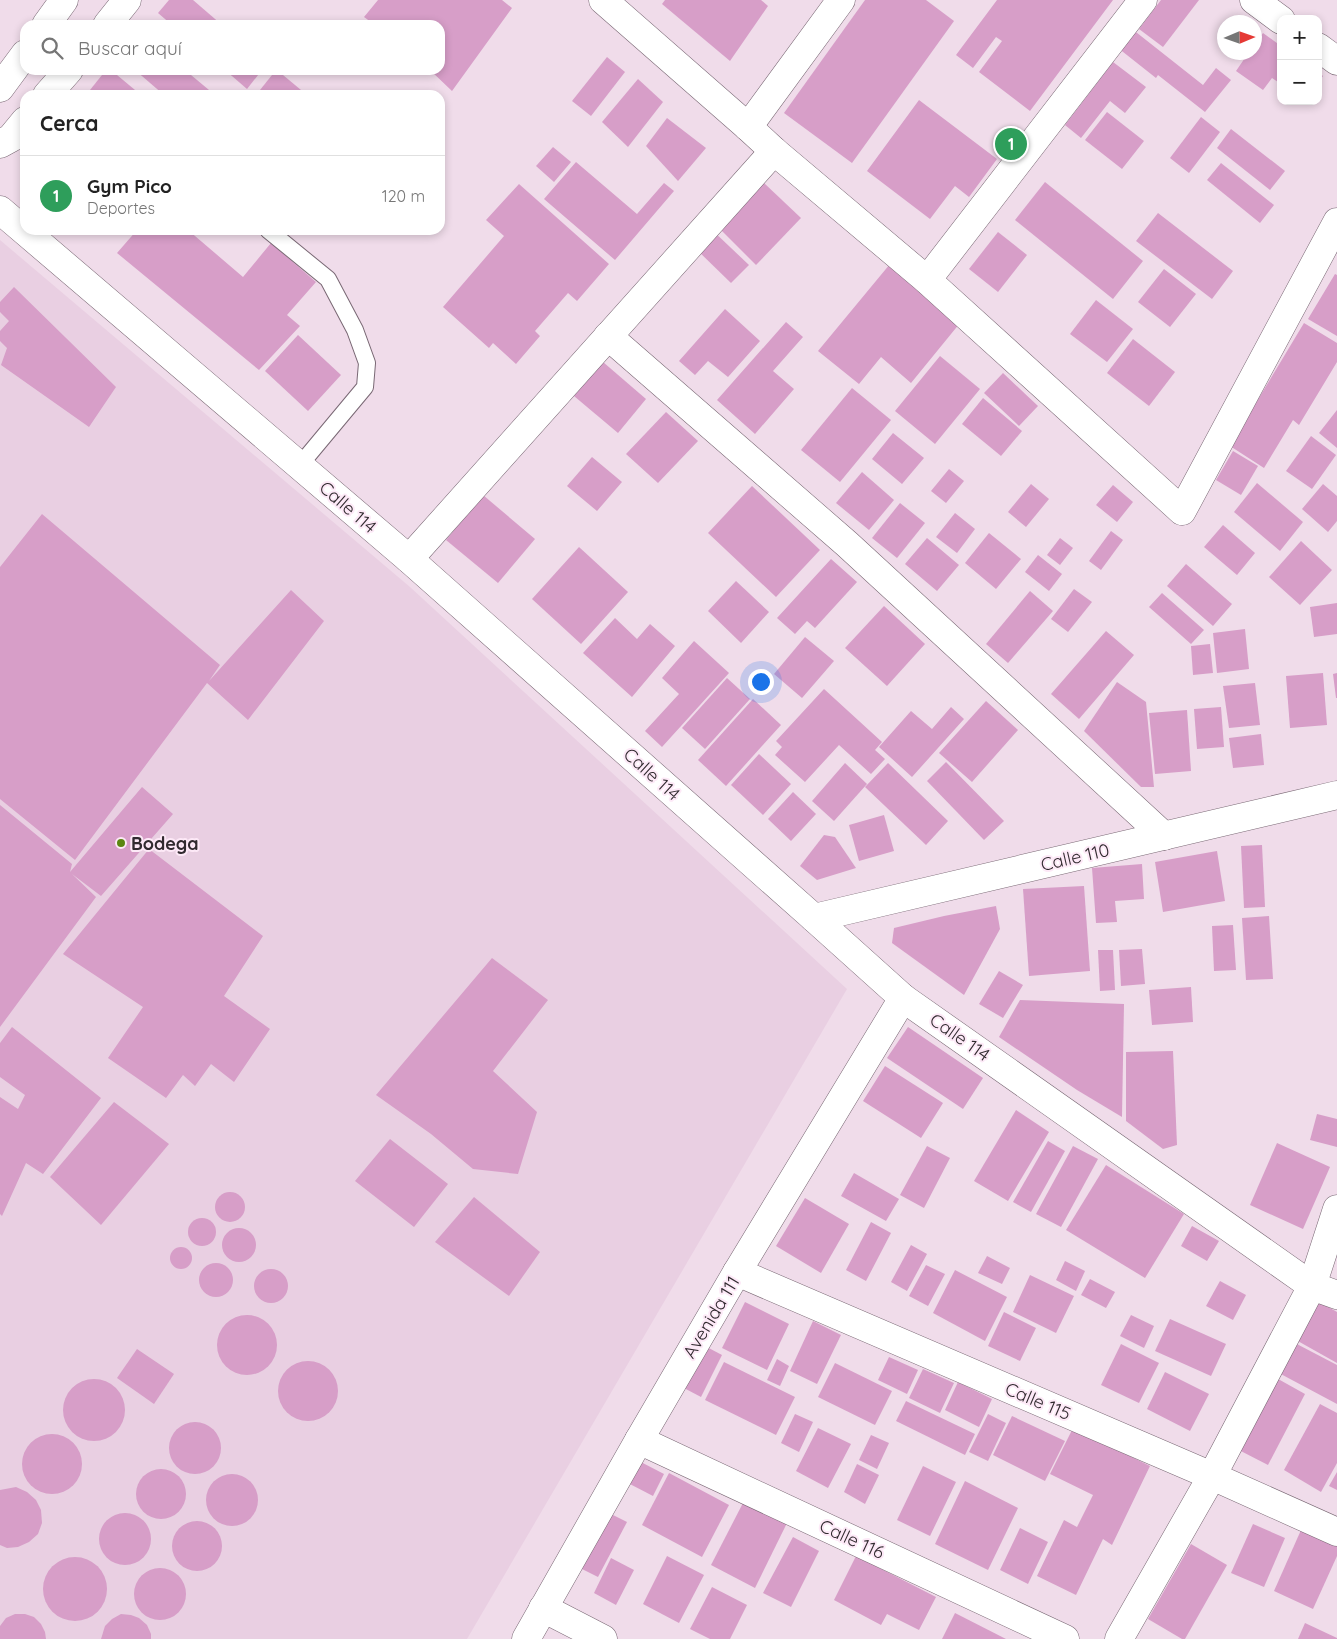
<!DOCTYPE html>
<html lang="es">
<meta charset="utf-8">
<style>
body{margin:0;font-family:Quicksand,sans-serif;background:#f6f6f6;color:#222}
.controls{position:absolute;right:15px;top:15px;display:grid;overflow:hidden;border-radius:10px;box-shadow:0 2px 8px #0003}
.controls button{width:45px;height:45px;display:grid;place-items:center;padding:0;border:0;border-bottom:1px solid #e0e0e0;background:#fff;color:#222;font:25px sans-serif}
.compass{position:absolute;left:1217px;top:15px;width:45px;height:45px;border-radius:50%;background:#fff;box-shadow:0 2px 8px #0003;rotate:88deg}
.you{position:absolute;left:760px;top:681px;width:18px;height:18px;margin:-12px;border:4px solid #fff;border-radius:50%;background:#1a73e8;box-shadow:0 0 0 8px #1a73e833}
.badge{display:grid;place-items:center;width:32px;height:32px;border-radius:50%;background:#5b8612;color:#fff;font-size:16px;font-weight:700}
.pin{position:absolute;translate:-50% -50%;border:2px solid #fff;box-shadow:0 1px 5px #0006}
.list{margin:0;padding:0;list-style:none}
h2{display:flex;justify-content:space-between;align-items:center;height:65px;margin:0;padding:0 20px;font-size:21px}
h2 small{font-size:16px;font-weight:400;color:#767676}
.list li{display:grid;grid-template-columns:32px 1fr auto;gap:15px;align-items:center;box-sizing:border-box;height:80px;padding:0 20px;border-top:1px solid #e0e0e0}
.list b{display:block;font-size:19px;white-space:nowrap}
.list p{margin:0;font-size:16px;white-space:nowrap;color:#767676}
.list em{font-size:16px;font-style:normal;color:#767676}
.icon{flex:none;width:28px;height:28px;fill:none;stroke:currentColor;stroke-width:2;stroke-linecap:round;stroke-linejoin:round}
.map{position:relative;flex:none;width:1337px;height:1639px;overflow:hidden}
.search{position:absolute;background:#fff;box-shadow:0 2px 8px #0003;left:20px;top:20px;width:425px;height:55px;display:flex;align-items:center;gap:12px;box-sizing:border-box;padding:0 18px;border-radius:15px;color:#767676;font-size:19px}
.panel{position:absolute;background:#fff;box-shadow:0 2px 8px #0003;left:20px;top:90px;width:425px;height:145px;border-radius:15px}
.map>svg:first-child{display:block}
.built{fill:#e9cfe2}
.building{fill:#d79ec8}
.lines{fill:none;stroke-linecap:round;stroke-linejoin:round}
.service-casing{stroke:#796874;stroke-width:18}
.minor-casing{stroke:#796874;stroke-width:29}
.tertiary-casing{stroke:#796874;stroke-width:29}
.primary-casing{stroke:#796874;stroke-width:29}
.service{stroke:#fff;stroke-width:16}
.minor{stroke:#fff;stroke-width:28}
.tertiary{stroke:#fff;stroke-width:28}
.primary{stroke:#fff;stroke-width:28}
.poi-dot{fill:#5b8612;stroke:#fde9f7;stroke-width:2}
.labels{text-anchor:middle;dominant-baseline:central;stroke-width:4;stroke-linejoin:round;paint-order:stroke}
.street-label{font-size:18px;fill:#312a2f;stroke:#fde9f7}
.poi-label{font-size:18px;font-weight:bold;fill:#312a2f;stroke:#fde9f7;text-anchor:start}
</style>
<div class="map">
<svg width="1337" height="1639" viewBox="0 0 1337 1639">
<rect width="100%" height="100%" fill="#f0dcea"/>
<!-- built -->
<polygon class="built" points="0,240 410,587 847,989 467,1639 0,1639"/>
<!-- building -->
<g class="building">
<polygon points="169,0 193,0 222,25 172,25 158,13"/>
<polygon points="378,0 502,0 512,8 452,91 430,70 440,70 440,25 375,25 364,17"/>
<polygon points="665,0 761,0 768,6 730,61 662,4"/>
<polygon points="865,0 926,0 954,21 852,163 784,113"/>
<polygon points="997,0 1113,0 1030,111 979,72 1002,41 996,37 973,68 956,55"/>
<polygon points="1161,0 1199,0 1163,47 1139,29"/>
<polygon points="1127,25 1203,85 1216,68 1231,80 1205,112 1158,75 1156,78 1113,44"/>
<polygon points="1263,33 1281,46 1281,84 1272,78 1263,90 1236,71 1249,52 1254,52 1254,45"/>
<polygon points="607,57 625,72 591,116 572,101"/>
<polygon points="1113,62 1146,87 1125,113 1110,101 1081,138 1065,125"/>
<polygon points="106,70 111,70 141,95 86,95"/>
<polygon points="135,70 185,70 215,95 164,95"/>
<polygon points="225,70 262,70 247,89"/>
<polygon points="276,70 277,70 307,95 256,95"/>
<polygon points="1318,72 1323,76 1318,83"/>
<polygon points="638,79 663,102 628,147 602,122"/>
<polygon points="919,100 997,159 969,197 955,186 930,219 867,171"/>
<polygon points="1107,112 1144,141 1122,169 1085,140"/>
<polygon points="1201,117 1220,132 1189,173 1170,158"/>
<polygon points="667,118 706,148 678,181 646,146"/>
<polygon points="1231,129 1285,171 1270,190 1217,148"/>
<polygon points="553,147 571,162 554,182 536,166"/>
<polygon points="576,162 637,214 664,183 674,191 615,260 544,199"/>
<polygon points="1221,163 1274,205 1260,223 1207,180"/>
<polygon points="1045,182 1143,261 1113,299 1015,220"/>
<polygon points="764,183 801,218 756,265 720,229"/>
<polygon points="519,184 609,264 577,301 568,293 535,331 540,336 516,364 493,343 489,348 443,307 504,236 486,220"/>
<polygon points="1158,213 1233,271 1212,299 1136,241"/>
<polygon points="711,229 749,265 731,283 694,247"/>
<polygon points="137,230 188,230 243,277 271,243 316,282 287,315 300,326 259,370 117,253"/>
<polygon points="998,232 1027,255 998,292 969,269"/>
<polygon points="890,264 960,323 911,383 881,357 859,384 818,351"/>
<polygon points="1164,269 1196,294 1170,327 1138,302"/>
<polygon points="1335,274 1337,275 1337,336 1308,319"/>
<polygon points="14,287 116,387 89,427 1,365 7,348 0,341 0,331 9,321 0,312 0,302"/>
<polygon points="1096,300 1133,329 1107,362 1070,334"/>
<polygon points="725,309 760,341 728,377 708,361 695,375 679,361"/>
<polygon points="786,322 803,337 773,371 794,389 755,434 717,400"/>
<polygon points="1304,323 1337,343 1337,362 1299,425 1293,420 1264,468 1230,446"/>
<polygon points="298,335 341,375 308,411 265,371"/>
<polygon points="1133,339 1175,372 1149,406 1107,373"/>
<polygon points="940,356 980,389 935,444 895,411"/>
<polygon points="603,362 646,399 618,433 574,396"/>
<polygon points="1003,373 1038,406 1019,426 984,393"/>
<polygon points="852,388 891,420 840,482 801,450"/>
<polygon points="983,398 1022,431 1001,456 962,424"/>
<polygon points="1337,410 1337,448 1319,433"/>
<polygon points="666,412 698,441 658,483 626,454"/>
<polygon points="893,433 924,458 902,484 872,459"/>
<polygon points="1311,436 1336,455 1312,489 1286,471"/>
<polygon points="1233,451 1258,466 1241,495 1216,480"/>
<polygon points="592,457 622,482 597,511 567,486"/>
<polygon points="949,469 964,481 946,503 931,491"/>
<polygon points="862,472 894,500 869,530 836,503"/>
<polygon points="1257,483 1303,522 1280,551 1234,512"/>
<polygon points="1031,484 1049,499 1026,527 1008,512"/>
<polygon points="1323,484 1337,496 1337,521 1328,532 1302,509"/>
<polygon points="1113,485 1133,502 1117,522 1096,505"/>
<polygon points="752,486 820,550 776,597 708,533"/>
<polygon points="483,495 535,539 498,583 446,540"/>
<polygon points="900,503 925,523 897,558 872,538"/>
<polygon points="955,513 975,529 957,553 936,537"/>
<polygon points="42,514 220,665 209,681 291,590 324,621 248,720 207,683 75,860 0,799 0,567"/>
<polygon points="1223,525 1255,553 1237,575 1204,547"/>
<polygon points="1111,531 1123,540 1101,570 1089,561"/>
<polygon points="989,533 1021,559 996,589 965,563"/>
<polygon points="927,538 959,565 937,591 905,564"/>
<polygon points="1060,538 1073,548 1060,565 1047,555"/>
<polygon points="1301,541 1332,570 1300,605 1269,577"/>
<polygon points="579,547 628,592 581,644 532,599"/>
<polygon points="1038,555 1062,574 1049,591 1025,572"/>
<polygon points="831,559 857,582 815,628 807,621 795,634 777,618"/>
<polygon points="1186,564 1232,604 1213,626 1167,586"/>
<polygon points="736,581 769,612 741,643 708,611"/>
<polygon points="1074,589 1092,602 1068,632 1051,619"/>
<polygon points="1030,591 1053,611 1008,663 986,644"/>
<polygon points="1162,593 1204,630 1191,644 1149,607"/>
<polygon points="1337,603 1337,634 1314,637 1310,607"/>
<polygon points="884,606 925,644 887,686 845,648"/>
<polygon points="615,618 637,639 650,624 675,646 632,697 583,653"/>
<polygon points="1245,629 1249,669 1217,673 1213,633"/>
<polygon points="1106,631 1134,655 1079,719 1051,694"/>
<polygon points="805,637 834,661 802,698 774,674"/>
<polygon points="694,641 729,673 662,747 645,731 679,694 662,678"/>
<polygon points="1210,644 1213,673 1193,675 1191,646"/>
<polygon points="1323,673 1327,725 1290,728 1286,676"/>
<polygon points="1337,673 1337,698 1336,698 1333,674"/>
<polygon points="727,678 750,699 705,749 682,728"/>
<polygon points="1117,682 1146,702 1154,787 1141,787 1084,731"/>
<polygon points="1255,683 1260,725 1229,728 1223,686"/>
<polygon points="824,689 882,742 875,750 885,759 871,774 839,745 805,782 775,755 782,747 776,741"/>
<polygon points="753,699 781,725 726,786 698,760"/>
<polygon points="986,701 1018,730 972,782 939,753"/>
<polygon points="951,707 964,719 912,777 879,747 911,711 932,729"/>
<polygon points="1221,707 1224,747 1197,749 1194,709"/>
<polygon points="1187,710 1191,771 1155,774 1149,713"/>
<polygon points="1261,734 1264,765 1233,768 1229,738"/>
<polygon points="759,754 791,784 763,815 731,785"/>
<polygon points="946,762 1004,821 984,840 927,781"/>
<polygon points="845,763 867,784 834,821 812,801"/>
<polygon points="888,763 948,821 926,845 865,787"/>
<polygon points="142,787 173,814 101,896 72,874 96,897 0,1027 0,805 72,864 70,872"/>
<polygon points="793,792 816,814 791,841 768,819"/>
<polygon points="884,815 894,851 859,861 849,825"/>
<polygon points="824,835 835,837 856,868 817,880 800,866"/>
<polygon points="1262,845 1265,907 1244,908 1241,846"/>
<polygon points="149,849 263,936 224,996 270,1029 234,1082 211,1064 195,1086 183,1075 166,1098 108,1058 143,1007 63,954"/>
<polygon points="1217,851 1225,901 1163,912 1155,862"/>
<polygon points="1142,864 1144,899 1115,901 1117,922 1096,923 1092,868"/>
<polygon points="1084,886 1090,971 1029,976 1023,889"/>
<polygon points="996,906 1000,929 964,995 892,943 894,928 944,916"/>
<polygon points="1269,916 1273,979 1246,980 1242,918"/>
<polygon points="1233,925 1236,970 1214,971 1212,926"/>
<polygon points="1142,949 1145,984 1121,986 1119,950"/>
<polygon points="1098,950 1113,950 1115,990 1100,991"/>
<polygon points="492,958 548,1000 493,1071 537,1112 518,1174 473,1169 431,1134 376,1095"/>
<polygon points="999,971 1023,985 1003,1018 979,1004"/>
<polygon points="1191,987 1193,1022 1152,1025 1149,990"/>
<polygon points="1020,1000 1124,1004 1122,1117 1077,1090 999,1037"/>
<polygon points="12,1027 101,1098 43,1174 26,1163 2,1216 0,1214 0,1097 18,1109 25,1095 0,1077 0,1043"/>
<polygon points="908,1027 983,1078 963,1109 887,1058"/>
<polygon points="1173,1051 1177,1145 1163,1149 1126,1121 1126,1052"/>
<polygon points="885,1066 943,1103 921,1138 863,1101"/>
<polygon points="114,1102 169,1144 101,1225 50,1177"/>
<polygon points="1016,1110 1049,1132 1008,1201 974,1181"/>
<polygon points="1317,1114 1337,1119 1337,1147 1310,1140"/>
<polygon points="390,1139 448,1184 414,1227 355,1181"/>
<polygon points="1048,1141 1065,1151 1031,1212 1013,1202"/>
<polygon points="1277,1143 1330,1167 1303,1229 1250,1205"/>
<polygon points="927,1146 950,1158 924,1208 900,1195"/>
<polygon points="1073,1146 1098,1159 1061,1227 1036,1214"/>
<polygon points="1106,1165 1184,1214 1145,1278 1066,1230"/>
<polygon points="854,1173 899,1199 886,1221 841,1196"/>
<circle cx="230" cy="1207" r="15"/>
<polygon points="474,1197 540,1252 509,1296 435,1242"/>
<polygon points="805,1198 849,1224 821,1273 776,1246"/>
<circle cx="202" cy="1232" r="14"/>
<polygon points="871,1222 891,1233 866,1281 846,1270"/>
<polygon points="1192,1226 1219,1241 1207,1261 1181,1246"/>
<circle cx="239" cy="1245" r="17"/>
<polygon points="911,1245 927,1254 907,1291 891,1282"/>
<circle cx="181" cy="1258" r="11"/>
<polygon points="987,1256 1010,1268 1002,1284 978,1273"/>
<polygon points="1065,1261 1085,1271 1076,1291 1056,1280"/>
<circle cx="216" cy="1280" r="17"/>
<polygon points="926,1265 945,1274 928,1306 909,1296"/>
<circle cx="271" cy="1286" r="17"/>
<polygon points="955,1270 1007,1297 985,1341 933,1313"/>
<polygon points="1030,1275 1074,1296 1056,1333 1013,1312"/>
<polygon points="1090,1279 1115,1292 1106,1308 1081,1295"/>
<polygon points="1220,1281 1246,1295 1233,1320 1206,1306"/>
<polygon points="1318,1301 1337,1312 1337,1363 1296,1340"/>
<polygon points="745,1302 789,1324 767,1370 722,1348"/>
<polygon points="1004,1312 1036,1328 1020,1361 988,1346"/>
<polygon points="1131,1315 1154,1326 1144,1348 1120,1336"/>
<circle cx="247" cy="1345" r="30"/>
<polygon points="1170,1319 1226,1344 1211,1376 1155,1351"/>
<polygon points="813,1321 841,1335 817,1384 790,1371"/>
<polygon points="1293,1342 1337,1365 1337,1404 1277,1372"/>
<polygon points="1121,1344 1159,1363 1139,1403 1101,1385"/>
<polygon points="703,1345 722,1355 701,1397 682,1387"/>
<polygon points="137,1349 174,1374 154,1404 117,1378"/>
<polygon points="889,1357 918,1370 907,1394 878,1380"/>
<polygon points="777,1359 789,1366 780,1386 767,1380"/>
<circle cx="308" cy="1391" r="30"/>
<polygon points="724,1362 795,1397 776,1435 705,1400"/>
<polygon points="835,1363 892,1391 875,1425 818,1397"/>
<polygon points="923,1369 954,1383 940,1413 909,1398"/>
<polygon points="1165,1372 1209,1394 1190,1431 1147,1409"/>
<polygon points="1271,1375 1305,1394 1268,1465 1233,1447"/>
<circle cx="94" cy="1410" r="31"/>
<polygon points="958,1382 992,1399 979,1427 945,1410"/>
<polygon points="906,1401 975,1434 965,1455 896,1421"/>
<polygon points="1320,1404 1337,1413 1337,1463 1321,1492 1284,1470"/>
<polygon points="795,1414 813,1422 799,1452 781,1443"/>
<polygon points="988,1414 1006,1423 988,1461 969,1452"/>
<polygon points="1012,1416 1065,1441 1045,1481 993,1455"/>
<circle cx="195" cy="1448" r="26"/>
<polygon points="818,1428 851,1444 828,1488 796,1471"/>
<polygon points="1073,1428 1150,1466 1112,1545 1103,1539 1076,1595 1037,1576 1064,1520 1077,1527 1093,1495 1050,1474"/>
<circle cx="52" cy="1464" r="30"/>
<polygon points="871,1435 889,1443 877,1469 859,1460"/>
<polygon points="637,1460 664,1474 653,1496 626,1482"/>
<polygon points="857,1464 879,1475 865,1504 844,1492"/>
<polygon points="923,1466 956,1482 930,1536 897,1520"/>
<circle cx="161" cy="1494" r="25"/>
<polygon points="1337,1472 1337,1490 1329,1486"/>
<polygon points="669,1473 729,1505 702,1557 642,1525"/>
<circle cx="232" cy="1500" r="26"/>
<polygon points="965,1481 1018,1508 988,1570 935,1544"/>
<polygon points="16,1487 27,1492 36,1500 41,1510 42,1523 38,1534 29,1542 18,1547 7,1548 0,1545 0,1490"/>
<polygon points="744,1501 787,1523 755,1588 711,1565"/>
<polygon points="607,1512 627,1522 598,1577 578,1567"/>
<circle cx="125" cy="1539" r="26"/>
<circle cx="197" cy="1546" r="25"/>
<polygon points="1253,1524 1285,1538 1264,1587 1231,1573"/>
<polygon points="1020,1528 1048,1542 1028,1584 1000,1570"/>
<polygon points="1301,1530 1337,1546 1337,1556 1313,1609 1274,1591"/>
<polygon points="793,1537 819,1551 791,1607 763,1593"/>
<polygon points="1191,1544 1227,1565 1185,1639 1182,1639 1148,1619"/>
<polygon points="667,1556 704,1575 679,1623 643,1604"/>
<polygon points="856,1556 936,1597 919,1630 887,1614 881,1625 834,1600"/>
<circle cx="75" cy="1589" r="32"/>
<polygon points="611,1558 634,1570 616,1605 594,1593"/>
<circle cx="160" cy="1594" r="26"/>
<polygon points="712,1587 747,1605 730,1639 710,1639 690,1629"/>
<polygon points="955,1613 1006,1639 942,1639"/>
<polygon points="15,1614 25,1614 34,1617 41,1624 45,1632 46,1639 0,1639 0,1626 6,1618"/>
<polygon points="121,1614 131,1615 139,1618 147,1625 151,1634 151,1639 101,1639 105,1626 112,1619"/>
<polygon points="1305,1623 1337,1638 1337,1639 1298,1639"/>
</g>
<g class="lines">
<defs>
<polyline id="service" points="268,230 328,279 355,330 367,363 365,387 300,465"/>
<g id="minor">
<polyline points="603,0 748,127 774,151 927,280 1182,511 1337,222"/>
<polyline points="1254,0 1281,20"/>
<polyline points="107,25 127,0"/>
<polyline points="1318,47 1337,61"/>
<polyline points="47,95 69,70"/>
<polyline points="748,127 841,0"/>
<polyline points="0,144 11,138 25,121"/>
<polyline points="927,280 1143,0"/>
<polyline points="608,336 847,544 1164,836"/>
<polyline points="409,559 774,151"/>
<polyline points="814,918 903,998 1312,1286 1337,1295"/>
<polyline points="737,1272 1212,1476 1337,1532"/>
<polyline points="639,1440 1065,1639"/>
<polyline points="543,1608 603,1639"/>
<polyline points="526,1639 639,1440 737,1272 903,998"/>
<polyline points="1119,1639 1212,1476 1312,1286 1337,1209"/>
</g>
<polyline id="tertiary" points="0,210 409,559 814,918 1337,795"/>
<g id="primary">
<polyline points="46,25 64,0"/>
<polyline points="0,88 25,54"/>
</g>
</defs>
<!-- service casing -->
<use href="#service" class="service-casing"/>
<!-- minor casing -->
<use href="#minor" class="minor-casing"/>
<!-- tertiary casing -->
<use href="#tertiary" class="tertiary-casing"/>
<!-- primary casing -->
<use href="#primary" class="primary-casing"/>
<!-- service -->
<use href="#service" class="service"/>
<!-- minor -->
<use href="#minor" class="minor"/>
<!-- tertiary -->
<use href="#tertiary" class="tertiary"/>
<!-- primary -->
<use href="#primary" class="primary"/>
</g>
<!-- markers -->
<circle class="poi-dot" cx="121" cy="843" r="5"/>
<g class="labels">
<!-- street labels -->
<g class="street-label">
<text transform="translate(348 507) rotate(41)">Calle 114</text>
<text transform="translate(652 774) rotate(42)">Calle 114</text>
<text transform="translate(1075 857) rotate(-13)">Calle 110</text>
<text transform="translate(960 1037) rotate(35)">Calle 114</text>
<text transform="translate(711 1317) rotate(-59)">Avenida 111</text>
<text transform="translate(1038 1401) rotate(23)">Calle 115</text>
<text transform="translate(852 1539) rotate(25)">Calle 116</text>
</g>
<!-- poi labels -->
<g class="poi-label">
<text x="131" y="843">Bodega</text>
</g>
</g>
</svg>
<div class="controls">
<button>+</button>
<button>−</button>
</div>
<svg class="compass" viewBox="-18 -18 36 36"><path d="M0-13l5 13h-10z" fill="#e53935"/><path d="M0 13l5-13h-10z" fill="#767676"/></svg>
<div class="you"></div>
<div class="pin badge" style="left:1011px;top:144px;background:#2e9e5b">1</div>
<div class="search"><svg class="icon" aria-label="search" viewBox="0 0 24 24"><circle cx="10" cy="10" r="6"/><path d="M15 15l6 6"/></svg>Buscar aquí</div>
<section class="panel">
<h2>Cerca<small></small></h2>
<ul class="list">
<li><span class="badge" style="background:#2e9e5b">1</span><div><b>Gym Pico</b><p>Deportes</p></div><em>120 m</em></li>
</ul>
</section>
</div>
